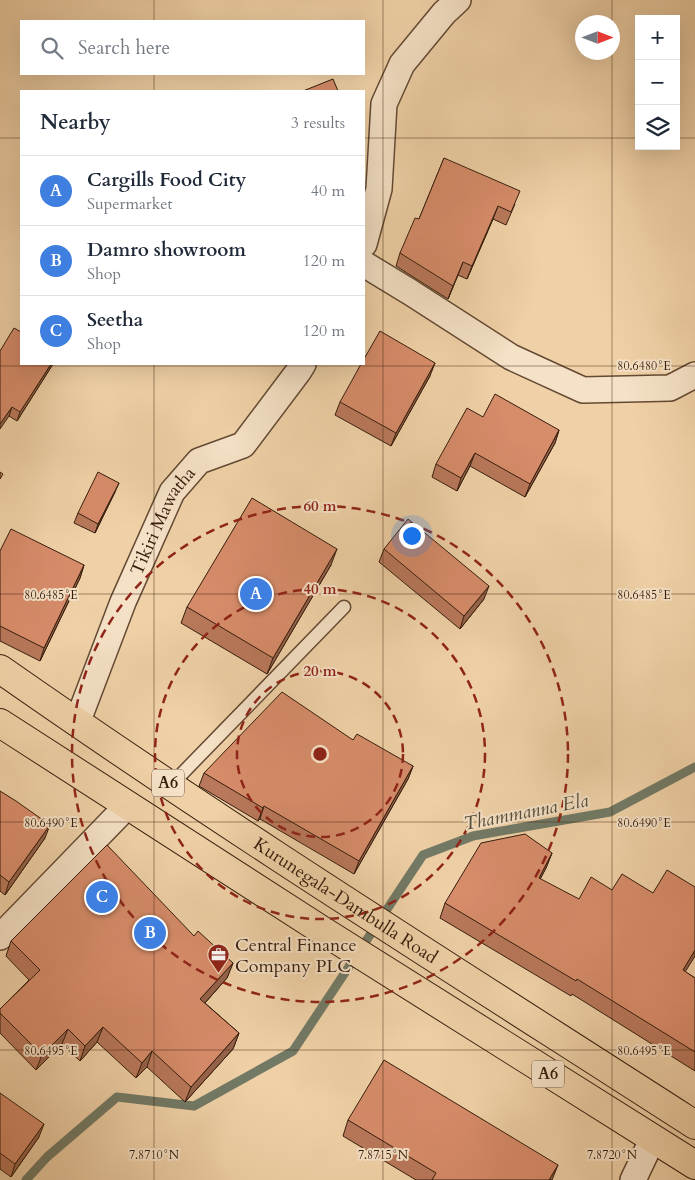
<!DOCTYPE html>
<meta charset="utf-8">
<style>
body{margin:0;font-family:Cardo,serif;background:#f2f2f3;color:#1f2937}
.controls{position:absolute;right:15px;top:15px;display:grid;overflow:hidden;border-radius:0px;box-shadow:0 5px 20px #0002}
.controls button{width:45px;height:45px;display:grid;place-items:center;padding:0;border:0;border-bottom:1px solid #e0e1e3;background:#fff;color:#1f2937;font:25px sans-serif}
.compass{position:absolute;left:575px;top:15px;width:45px;height:45px;border-radius:50%;background:#fff;box-shadow:0 5px 20px #0002;rotate:90deg}
.you{position:absolute;left:411px;top:535px;width:18px;height:18px;margin:-12px;border:4px solid #fff;border-radius:50%;background:#1a73e8;box-shadow:0 0 0 8px #1a73e833}
.badge{display:grid;place-items:center;width:32px;height:32px;border-radius:50%;background:#d93025;color:#fff;font-size:16px;font-weight:700}
.pin{position:absolute;translate:-50% -50%;border:2px solid #fff;box-shadow:0 1px 5px #0006}
.list{margin:0;padding:0;list-style:none}
h2{display:flex;justify-content:space-between;align-items:center;height:65px;margin:0;padding:0 20px;font-size:21px}
h2 small{font-size:16px;font-weight:400;color:#747a83}
.list li{display:grid;grid-template-columns:32px 1fr auto;gap:15px;align-items:center;box-sizing:border-box;height:70px;padding:0 20px;border-top:1px solid #e0e1e3}
.list b{display:block;font-size:19px;white-space:nowrap}
.list p{margin:0;font-size:16px;white-space:nowrap;color:#747a83}
.list em{font-size:16px;font-style:normal;color:#747a83}
.icon{flex:none;width:28px;height:28px;fill:none;stroke:currentColor;stroke-width:2;stroke-linecap:round;stroke-linejoin:round}
.map{position:relative;flex:none;width:695px;height:1180px;overflow:hidden}
.search{position:absolute;background:#fff;box-shadow:0 5px 20px #0002;left:20px;top:20px;width:345px;height:55px;display:flex;align-items:center;gap:12px;box-sizing:border-box;padding:0 18px;border-radius:0px;color:#747a83;font-size:19px}
.panel{position:absolute;background:#fff;box-shadow:0 5px 20px #0002;left:20px;top:90px;width:345px;height:275px;border-radius:0px}
.map>svg:first-child{display:block}
.lines{fill:none;stroke-linecap:round;stroke-linejoin:round}
.stream{stroke:#727a66;stroke-width:9}
.service-casing{stroke:#644a33;stroke-width:15}
.minor-casing{stroke:#644a33;stroke-width:28}
.trunk-casing{stroke:#351d0c;stroke-width:30}
.service{stroke:#f5e1c6;stroke-width:12}
.minor{stroke:#f5e1c6;stroke-width:25}
.trunk{stroke:#f0d1a7;stroke-width:28}
.wall{fill:#b9785b;stroke:#351d0c}
.shaded-wall{fill:#96624a;stroke:#351d0c}
.building{fill:#d78c6a;stroke:#351d0c}
.ticks{fill:none;stroke:#351d0c;stroke-width:1;stroke-opacity:0.45}
.ring{fill:none;stroke:#8f2418;stroke-width:2.5;stroke-dasharray:9 6}
.labels{text-anchor:middle;dominant-baseline:central;stroke-width:4;stroke-linejoin:round;paint-order:stroke}
.shield{fill:#f5e1c6;stroke:#6f5844;stroke-width:1}
.shield-label{font-size:16px;font-weight:bold;fill:#351d0c}
.street-label{font-size:18px;fill:#351d0c;stroke:#f5e1c6}
.poi-label{font-size:18px;fill:#351d0c;stroke:#f5e1c6;text-anchor:start}
.water-label{font-size:19px;font-style:italic;fill:#544c39;stroke:#f5e1c6}
.ticks-label{font-size:12px;text-anchor:middle;fill:#351d0c;stroke:#f5e1c6;stroke-width:4;stroke-linejoin:round;paint-order:stroke}
.centre{fill:#8f2418;stroke:#f5e1c6;stroke-width:2.5}
.ring-label{font-size:15px;text-anchor:middle;font-weight:bold;fill:#8f2418;stroke:#f5e1c6;stroke-width:4;stroke-linejoin:round;paint-order:stroke}
</style>
<div class="map">
<svg width="695" height="1180" viewBox="0 0 695 1180">
<rect width="100%" height="100%" fill="#f0d1a7"/>
<filter id="stains"><feTurbulence type="fractalNoise" baseFrequency=".004" numOctaves="4"/><feColorMatrix values="0 0 0 0 .2 0 0 0 0 .09 0 0 0 0 .02 0 0 0 .5 -.17"/></filter>
<radialGradient id="worn" r=".72"><stop offset=".6" stop-color="#630" stop-opacity="0"/><stop offset="1" stop-color="#630" stop-opacity=".3"/></radialGradient>
<g class="lines">
<!-- stream -->
<polyline class="stream" points="26,1180 47,1157 117,1097 194,1106 293,1051 423,855 473,836 610,812 695,767"/>
<defs>
<polyline id="service" points="171,785 344,607"/>
<g id="minor">
<polyline points="364,244 379,189 384,104 402,64 444,13 458,0"/>
<polyline points="364,264 410,292 511,357 583,390 670,388 695,375"/>
<path id="s1" d="M77,723L123,602L172,492L199,461L243,445L298,372L303,364"/>
<polyline points="0,937 128,805"/>
<polyline points="633,1180 653,1138"/>
</g>
<g id="trunk">
<path id="s2" d="M0,669C227,828 462,975 695,1125"/>
<polyline points="0,723 323,931 695,1165"/>
</g>
</defs>
<!-- service casing -->
<use href="#service" class="service-casing"/>
<!-- minor casing -->
<use href="#minor" class="minor-casing"/>
<!-- trunk casing -->
<use href="#trunk" class="trunk-casing"/>
<!-- service -->
<use href="#service" class="service"/>
<!-- minor -->
<use href="#minor" class="minor"/>
<!-- trunk -->
<use href="#trunk" class="trunk"/>
</g>
<!-- wall -->
<g class="wall">
<polygon points="444,158 515,204 506,225 493,219 467,279 458,275 448,299 396,266 400,253 419,219"/>
<polygon points="0,351 53,364 17,421 9,416"/>
<polygon points="430,376 391,446 335,415 340,402"/>
<polygon points="483,417 559,430 555,443 525,497 470,466 457,491 432,477 436,464"/>
<polygon points="115,492 95,533 74,523 78,513"/>
<polygon points="384,549 484,599 460,629 379,562"/>
<polygon points="0,551 84,565 80,578 40,661 0,641"/>
<polygon points="331,565 267,674 181,623 187,607"/>
<polygon points="353,740 413,766 408,779 354,874 260,819 258,821 199,786 204,773"/>
<polygon points="0,791 45,838 5,895 0,891"/>
<polygon points="552,853 546,868 540,879 695,978 695,1071 572,994 571,996 440,918 445,903"/>
<polygon points="194,936 233,963 227,978 205,1003 239,1033 233,1049 185,1102 147,1067 136,1078 97,1042 80,1061 62,1044 36,1070 0,1033 0,1009 29,980 6,956 11,941"/>
<polygon points="0,1093 39,1137 11,1177 0,1169"/>
<polygon points="348,1120 552,1180 416,1180 343,1136"/>
</g>
<!-- shaded-wall -->
<g class="shaded-wall">
<polygon points="498,206 493,219 467,279 472,266"/>
<polygon points="463,262 458,275 448,299 453,286"/>
<polygon points="435,363 430,376 391,446 396,433"/>
<polygon points="51,364 53,364 17,421 20,412"/>
<polygon points="12,407 9,416 0,429 0,424"/>
<polygon points="559,430 555,443 525,497 530,484"/>
<polygon points="475,453 470,466 457,491 461,478"/>
<polygon points="119,483 115,492 95,533 98,524"/>
<polygon points="337,549 331,565 267,674 273,658"/>
<polygon points="84,565 80,578 40,661 44,648"/>
<polygon points="489,586 484,599 460,629 464,616"/>
<polygon points="413,766 408,779 354,874 359,861"/>
<polygon points="264,806 260,819 258,821 263,808"/>
<polygon points="50,825 45,838 5,895 9,882"/>
<polygon points="552,853 546,868 533,893 539,878"/>
<polygon points="695,950 695,956 677,985 683,970"/>
<polygon points="233,963 227,978 195,1014 200,999"/>
<polygon points="103,1027 97,1042 80,1061 85,1046"/>
<polygon points="68,1029 62,1044 36,1070 42,1055"/>
<polygon points="239,1033 233,1049 185,1102 191,1087"/>
<polygon points="152,1051 147,1067 136,1078 142,1063"/>
<polygon points="44,1124 39,1137 11,1177 15,1164"/>
<polygon points="558,1165 552,1180 549,1180"/>
</g>
<!-- building -->
<g class="building">
<polygon points="333,79 338,91 303,91"/>
<polygon points="444,158 520,191 511,212 498,206 472,266 463,262 453,286 400,253 415,218 419,219"/>
<polygon points="14,328 21,332 21,364 51,364 20,412 12,407 0,424 0,351"/>
<polygon points="380,331 435,363 396,433 340,402 361,364 364,364 364,359"/>
<polygon points="495,394 559,430 530,484 475,453 461,478 436,464 467,408 483,417"/>
<polygon points="0,472 3,474 0,479"/>
<polygon points="98,472 119,483 98,524 78,513"/>
<polygon points="252,498 337,549 273,658 187,607"/>
<polygon points="408,519 489,586 464,616 384,549"/>
<polygon points="11,529 84,565 44,648 0,626 0,551"/>
<polygon points="282,692 353,740 357,734 413,766 359,861 264,806 263,808 204,773"/>
<polygon points="0,791 16,801 50,825 9,882 0,875"/>
<polygon points="525,834 552,853 539,878 579,899 591,877 612,890 622,874 653,893 667,870 695,887 695,950 683,970 695,978 695,1052 577,979 576,981 445,903 481,843"/>
<polygon points="107,845 194,936 198,931 233,963 200,999 239,1033 191,1087 152,1051 142,1063 103,1027 85,1046 68,1029 42,1055 0,1013 0,1009 40,970 11,941"/>
<polygon points="384,1060 558,1165 549,1180 432,1180 436,1173 348,1120"/>
<polygon points="0,1093 44,1124 15,1164 0,1153"/>
</g>
<!-- ticks -->
<path class="ticks" d="M154,0V21M383,0V1180M612,0V22M612,52V1180M154,74V91M0,138H21M364,138H639M676,138H695M154,364V1180M0,366H695M0,594H695M0,822H695M0,1050H695"/>
<!-- distance rings -->
<g class="ring">
<circle cx="320" cy="754" r="83"/>
<circle cx="320" cy="754" r="165"/>
<circle cx="320" cy="754" r="248"/>
</g>
<!-- icons -->
<defs>
<symbol id="office-pin" viewBox="-11 -11 22 30"><path d="M0 17L-7.5 6A9.5 9.5 0 1 1 7.5 6Z" fill="#8f2418" stroke="#f5e1c6"/><path d="M-6-3h4V-5.5h4V-3h4V5H-6ZM-1-4.5V-3h2v-1.5ZM-6 0V1H6V0Z" fill="#fff"/></symbol>
</defs>
<g fill-rule="evenodd">
<use href="#office-pin" x="206" y="942" width="25" height="34"/>
</g>
<g class="labels">
<!-- shield labels -->
<g class="shield">
<rect x="152" y="769.5" width="32" height="27" rx="4"/>
<rect x="532" y="1060.5" width="32" height="27" rx="4"/>
</g>
<g class="shield-label">
<text x="168" y="783">A6</text>
<text x="548" y="1074">A6</text>
</g>
<!-- street labels -->
<g class="street-label">
<text stroke="none"><textPath href="#s1" startOffset="220">Tikiri Mawatha</textPath></text>
<text stroke="none"><textPath href="#s2" startOffset="416">Kurunegala-Dambulla Road</textPath></text>
</g>
<!-- poi labels -->
<g class="poi-label">
<text x="235" y="945">Central Finance<tspan x="235" dy="21">Company PLC</tspan></text>
</g>
<!-- water labels -->
<g class="water-label">
<text transform="translate(526 812) rotate(-11)">Thammanna Ela</text>
</g>
</g>
<g class="ticks-label">
<text x="644" y="370">80.6480°E</text>
<text x="51" y="599">80.6485°E</text>
<text x="644" y="599">80.6485°E</text>
<text x="644" y="827">80.6490°E</text>
<text x="51" y="827">80.6490°E</text>
<text x="644" y="1055">80.6495°E</text>
<text x="51" y="1055">80.6495°E</text>
<text x="154" y="1159">7.8710°N</text>
<text x="383" y="1159">7.8715°N</text>
<text x="612" y="1159">7.8720°N</text>
</g>
<circle cx="320" cy="754" r="8" class="centre"/>
<g class="ring-label">
<text x="320" y="511">60 m</text>
<text x="320" y="594">40 m</text>
<text x="320" y="676">20 m</text>
</g>
<rect width="100%" height="100%" filter="url(#stains)"/>
<rect width="100%" height="100%" fill="url(#worn)"/>
</svg>
<div class="controls">
<button>+</button>
<button>−</button>
<button><svg class="icon" aria-label="layers" viewBox="0 0 24 24"><path d="M12 4l9 5-9 5-9-5zM3 14l9 5 9-5"/></svg></button>
</div>
<svg class="compass" viewBox="-18 -18 36 36"><path d="M0-13l5 13h-10z" fill="#e53935"/><path d="M0 13l5-13h-10z" fill="#747a83"/></svg>
<div class="you"></div>
<div class="pin badge" style="left:256px;top:594px;background:#3f7fe0">A</div>
<div class="pin badge" style="left:150px;top:933px;background:#3f7fe0">B</div>
<div class="pin badge" style="left:102px;top:897px;background:#3f7fe0">C</div>
<div class="search"><svg class="icon" aria-label="search" viewBox="0 0 24 24"><circle cx="10" cy="10" r="6"/><path d="M15 15l6 6"/></svg>Search here</div>
<section class="panel">
<h2>Nearby<small>3 results</small></h2>
<ul class="list">
<li><span class="badge" style="background:#3f7fe0">A</span><div><b>Cargills Food City</b><p>Supermarket</p></div><em>40 m</em></li>
<li><span class="badge" style="background:#3f7fe0">B</span><div><b>Damro showroom</b><p>Shop</p></div><em>120 m</em></li>
<li><span class="badge" style="background:#3f7fe0">C</span><div><b>Seetha</b><p>Shop</p></div><em>120 m</em></li>
</ul>
</section>
</div>
